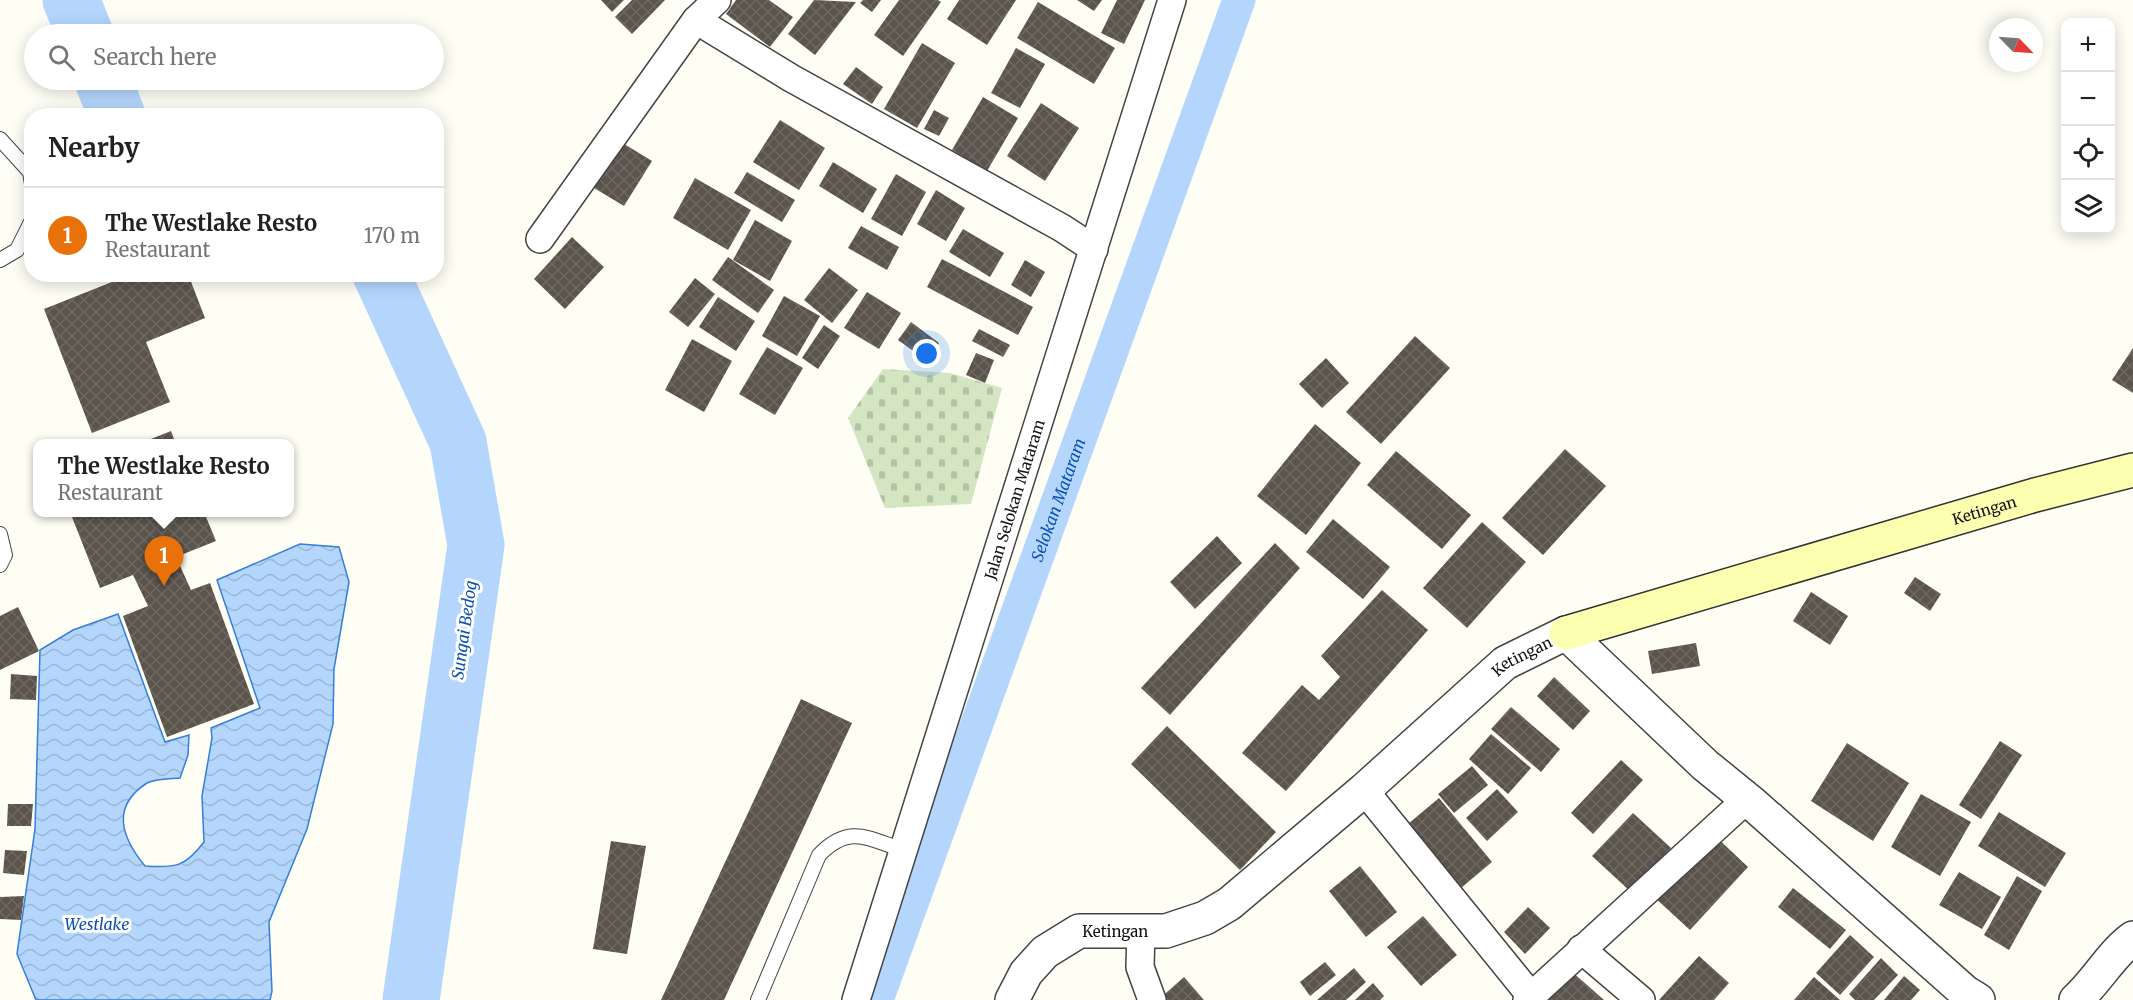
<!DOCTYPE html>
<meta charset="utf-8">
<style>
body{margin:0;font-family:Merriweather,serif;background:#f2f2f2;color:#222}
.controls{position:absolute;right:18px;top:18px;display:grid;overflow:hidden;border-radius:12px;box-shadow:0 3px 15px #0003}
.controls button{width:54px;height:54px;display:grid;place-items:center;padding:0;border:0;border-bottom:2px solid #e0e0e0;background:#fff;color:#222;font:30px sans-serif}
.compass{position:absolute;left:1989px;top:18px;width:54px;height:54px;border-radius:50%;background:#fff;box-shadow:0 3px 15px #0003;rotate:115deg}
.you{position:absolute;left:927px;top:354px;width:21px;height:21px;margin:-15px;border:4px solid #fff;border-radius:50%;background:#1a73e8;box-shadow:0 0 0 9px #1a73e833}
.badge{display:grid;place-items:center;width:39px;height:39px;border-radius:50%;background:#d02c1a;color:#fff;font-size:20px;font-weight:700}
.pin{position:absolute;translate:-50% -50px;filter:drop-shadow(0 2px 3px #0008)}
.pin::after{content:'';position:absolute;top:32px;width:21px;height:18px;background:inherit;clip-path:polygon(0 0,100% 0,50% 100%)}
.popup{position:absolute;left:33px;top:439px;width:261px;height:78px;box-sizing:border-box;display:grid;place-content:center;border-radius:12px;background:#fff;filter:drop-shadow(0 2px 4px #0005);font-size:20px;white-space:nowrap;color:#767676}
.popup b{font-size:22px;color:#222}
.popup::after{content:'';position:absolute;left:50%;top:100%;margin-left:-12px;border:12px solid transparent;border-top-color:#fff}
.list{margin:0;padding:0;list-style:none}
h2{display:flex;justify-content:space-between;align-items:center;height:78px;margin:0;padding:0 24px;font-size:26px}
h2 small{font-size:20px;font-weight:400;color:#767676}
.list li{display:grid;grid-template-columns:39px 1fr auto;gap:18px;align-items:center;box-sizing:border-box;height:96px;padding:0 24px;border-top:2px solid #e0e0e0}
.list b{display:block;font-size:22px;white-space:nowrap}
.list p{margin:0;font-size:20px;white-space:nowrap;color:#767676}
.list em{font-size:20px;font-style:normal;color:#767676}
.icon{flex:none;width:33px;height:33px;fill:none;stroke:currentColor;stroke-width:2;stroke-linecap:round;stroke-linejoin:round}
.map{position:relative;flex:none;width:2133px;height:1000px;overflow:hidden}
.search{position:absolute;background:#fff;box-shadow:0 3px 15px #0003;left:24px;top:24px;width:420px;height:66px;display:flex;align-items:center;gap:15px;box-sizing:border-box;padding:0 21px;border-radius:33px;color:#767676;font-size:22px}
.panel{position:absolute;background:#fff;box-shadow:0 3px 15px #0003;left:24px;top:108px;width:420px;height:174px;border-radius:24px}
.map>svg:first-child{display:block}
.cemetery{fill:url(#cemetery-stones)}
.water{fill:url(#water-waves);stroke:#347fda;stroke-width:1.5}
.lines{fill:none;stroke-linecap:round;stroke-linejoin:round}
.canal{stroke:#b4d6fc;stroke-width:33}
.river{stroke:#b4d6fc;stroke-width:57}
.building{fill:url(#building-cross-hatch)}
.service-casing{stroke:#444;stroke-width:16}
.minor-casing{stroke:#444;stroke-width:30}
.tertiary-casing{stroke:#444;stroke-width:36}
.secondary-casing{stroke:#333;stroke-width:36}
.service{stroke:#fff;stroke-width:14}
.minor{stroke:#fff;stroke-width:27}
.tertiary{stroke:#fff;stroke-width:33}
.secondary{stroke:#fcffb0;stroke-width:33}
.labels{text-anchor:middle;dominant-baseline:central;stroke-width:6;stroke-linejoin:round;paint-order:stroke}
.street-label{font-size:15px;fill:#111;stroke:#fff}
.water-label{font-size:16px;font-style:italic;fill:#0c50b1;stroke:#fff}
</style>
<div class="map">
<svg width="2133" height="1000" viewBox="0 0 2133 1000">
<defs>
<pattern id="cemetery-stones" width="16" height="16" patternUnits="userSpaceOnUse" patternTransform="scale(1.5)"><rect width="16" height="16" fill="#d4e5c1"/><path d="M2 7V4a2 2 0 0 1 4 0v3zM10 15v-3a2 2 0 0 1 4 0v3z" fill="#b5c3a5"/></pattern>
<pattern id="water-waves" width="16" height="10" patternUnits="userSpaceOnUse" patternTransform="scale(1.5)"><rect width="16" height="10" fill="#b4d6fc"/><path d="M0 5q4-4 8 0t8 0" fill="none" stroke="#9ab7d7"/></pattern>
<pattern id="building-cross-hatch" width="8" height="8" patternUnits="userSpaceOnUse" patternTransform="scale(1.5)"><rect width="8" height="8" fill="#5b544c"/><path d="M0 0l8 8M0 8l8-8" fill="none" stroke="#6e6862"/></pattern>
</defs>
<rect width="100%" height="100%" fill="#fffef5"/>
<!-- cemetery -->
<polygon class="cemetery" points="883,369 950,373 1002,388 971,504 885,508 848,418"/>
<!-- water -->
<path class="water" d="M300,544L339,547L349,582L334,669L333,724L307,829L269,922L272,991L270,1000H36L17,954L35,829L40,650L73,630L118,614L165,742L189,735L188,755L180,778C170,779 155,779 147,783C110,807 122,838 145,866C176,868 185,867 204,842L202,796L212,738L211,728L260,708L217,580Z"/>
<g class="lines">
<!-- canal -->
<path class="canal" id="s1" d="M877,1000L1239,0"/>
<!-- river -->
<g class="river">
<polyline points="71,0 85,34"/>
<polyline points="103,80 117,116"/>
<polyline points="381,274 458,442 476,545 411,1000"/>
</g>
</g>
<!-- building -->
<g class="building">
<polygon points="601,0 624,0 612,12"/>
<polygon points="632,0 665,0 632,34 615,17"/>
<polygon points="736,0 769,0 793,17 770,47 726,14"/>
<polygon points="814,0 856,2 815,55 788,34"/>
<polygon points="863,0 881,0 872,12 860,3"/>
<polygon points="899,0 938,0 941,2 903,56 874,35"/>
<polygon points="959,0 1016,0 987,45 947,19"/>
<polygon points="1077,0 1102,0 1094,11"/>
<polygon points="1117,0 1145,0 1124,44 1101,33"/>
<polygon points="1038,2 1115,48 1094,84 1017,38"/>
<polygon points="922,43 955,63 917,128 884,109"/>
<polygon points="1016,48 1045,64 1020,108 991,93"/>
<polygon points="856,67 883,87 872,104 843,84"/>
<polygon points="983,97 1018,118 987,171 952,150"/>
<polygon points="1041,103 1079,128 1045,181 1007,156"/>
<polygon points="934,110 949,118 939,136 924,129"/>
<polygon points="780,120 825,148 799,190 753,162"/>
<polygon points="616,139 652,161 624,206 589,185"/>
<polygon points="833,162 877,189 863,213 819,186"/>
<polygon points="747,172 795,200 782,222 734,193"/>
<polygon points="896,174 926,192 902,236 871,219"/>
<polygon points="695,178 751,210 728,250 673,218"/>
<polygon points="936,190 965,208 946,241 917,224"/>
<polygon points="755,220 792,241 770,281 733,260"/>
<polygon points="861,226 899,247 887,270 848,248"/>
<polygon points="963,229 1004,253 990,277 949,252"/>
<polygon points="572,237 604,267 565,309 534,279"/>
<polygon points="728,257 774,290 758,313 712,280"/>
<polygon points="942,259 1033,307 1018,335 927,287"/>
<polygon points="1025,260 1045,272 1031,297 1011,285"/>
<polygon points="829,268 858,290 832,323 804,300"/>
<polygon points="132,274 188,274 205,318 146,342 170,402 92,433 44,309"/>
<polygon points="695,278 715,294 688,327 669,312"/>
<polygon points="867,292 901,313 879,349 844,328"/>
<polygon points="784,296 820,316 797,356 762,336"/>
<polygon points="718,297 755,321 736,351 699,327"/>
<polygon points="911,322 939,343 926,360 898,340"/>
<polygon points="824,325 840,336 818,369 802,358"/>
<polygon points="979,329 1010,345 1003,357 972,341"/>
<polygon points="1415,336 1450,368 1381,444 1346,412"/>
<polygon points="692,339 732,361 704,412 665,390"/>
<polygon points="767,347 803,368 775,415 739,394"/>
<polygon points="2133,348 2133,393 2112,380"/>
<polygon points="976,353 994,360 985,383 966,375"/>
<polygon points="1326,358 1349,383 1322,408 1299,384"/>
<polygon points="1315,424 1361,463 1306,535 1257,496"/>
<polygon points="171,431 176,444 141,444 141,443"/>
<polygon points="1565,449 1606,486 1543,555 1502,518"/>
<polygon points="1396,451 1471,515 1442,549 1367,485"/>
<polygon points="70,512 204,512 216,541 176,557 191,590 210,583 254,704 167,737 123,616 148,606 133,575 100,588"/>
<polygon points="1333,519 1390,567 1363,599 1306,552"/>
<polygon points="1482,522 1526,562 1467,628 1423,588"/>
<polygon points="1217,536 1242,563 1195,609 1170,582"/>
<polygon points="1275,543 1300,568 1170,715 1141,688"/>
<polygon points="1915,577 1941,594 1930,611 1904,593"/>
<polygon points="1382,590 1428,630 1286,791 1242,753 1302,685 1319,700 1340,677 1321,656"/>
<polygon points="1811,592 1848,616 1830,645 1793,621"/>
<polygon points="18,607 39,651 0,670 0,616"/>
<polygon points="1696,643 1700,666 1652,674 1648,651"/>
<polygon points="11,674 37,676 36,700 10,699"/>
<polygon points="1554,677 1590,711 1573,730 1537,696"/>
<polygon points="801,699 852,723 724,1000 661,1000"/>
<polygon points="1511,707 1560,749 1541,772 1491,729"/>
<polygon points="1167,726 1276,832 1240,870 1131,764"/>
<polygon points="1491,734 1531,768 1508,794 1469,759"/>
<polygon points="2000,741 2022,755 1981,819 1959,805"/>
<polygon points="1847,743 1909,783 1873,841 1811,801"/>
<polygon points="1621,760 1643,780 1593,834 1571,813"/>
<polygon points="1472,766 1488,785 1454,813 1438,794"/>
<polygon points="1497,789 1518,812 1487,841 1466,818"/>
<polygon points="1921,794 1971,822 1940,876 1891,847"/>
<polygon points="1439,798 1492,862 1455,893 1402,829"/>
<polygon points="8,804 33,804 31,826 7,826"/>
<polygon points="1999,812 2066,853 2045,887 1978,846"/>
<polygon points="1633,813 1671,848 1631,892 1592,856"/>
<polygon points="1712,833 1748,867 1690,930 1653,896"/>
<polygon points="611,841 646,846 627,954 593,949"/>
<polygon points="5,850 27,851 24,875 3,873"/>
<polygon points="1360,866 1397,912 1366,937 1329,891"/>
<polygon points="1959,872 2001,897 1982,929 1939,905"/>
<polygon points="2017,876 2042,891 2009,950 1984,935"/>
<polygon points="1793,888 1846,930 1830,949 1778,907"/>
<polygon points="24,896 21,920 0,919 0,897"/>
<polygon points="1528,907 1550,928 1525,954 1504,932"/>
<polygon points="1423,916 1457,955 1421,986 1387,947"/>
<polygon points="1850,935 1874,957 1840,995 1816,973"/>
<polygon points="1699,956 1729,983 1714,1000 1659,1000"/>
<polygon points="1881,958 1898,975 1874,1000 1855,1000 1849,994"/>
<polygon points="1325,962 1336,975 1310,996 1300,982"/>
<polygon points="1354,968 1366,982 1346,1000 1317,1000"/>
<polygon points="1570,970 1604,1000 1546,1000"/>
<polygon points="1904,976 1920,990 1911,1000 1884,1000"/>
<polygon points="1184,977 1204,1000 1158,1000"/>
<polygon points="1814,977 1840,1000 1794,1000"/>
<polygon points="1373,983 1384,996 1380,1000 1355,1000"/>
</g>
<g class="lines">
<defs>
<g id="service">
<polyline points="0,139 30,172 32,184"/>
<polyline points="0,260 17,250 32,220"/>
<polyline points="0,534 5,555 0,565"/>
<path d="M758,1000L819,855C849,824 867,838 903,850"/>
</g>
<g id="minor">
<polyline points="696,20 791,78 1062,228 1094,249"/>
<polyline points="540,239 696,20 717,0"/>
<polyline points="1364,790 1531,996"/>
<polyline points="1141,931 1140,967 1152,1000"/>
<polyline points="1581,949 1641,1000"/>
<path id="s2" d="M856,1000L1172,0"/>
<polyline points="1527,1000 1747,799"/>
</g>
<g id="tertiary">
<path id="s3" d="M1012,1000L1026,973L1045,952L1079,931H1166L1205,918L1229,904L1364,790L1505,663L1566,633L1705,765L1753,804L1965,992L1978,1000"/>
<path d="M2076,1000C2097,981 2111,954 2133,938"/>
</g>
<g id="secondary">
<path id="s4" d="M1566,633L2035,495L2133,470"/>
</g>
</defs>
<!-- service casing -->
<use href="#service" class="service-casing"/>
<!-- minor casing -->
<use href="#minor" class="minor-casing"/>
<!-- tertiary casing -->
<use href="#tertiary" class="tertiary-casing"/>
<!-- secondary casing -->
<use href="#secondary" class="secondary-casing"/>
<!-- service -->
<use href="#service" class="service"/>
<!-- minor -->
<use href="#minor" class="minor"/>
<!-- tertiary -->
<use href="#tertiary" class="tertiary"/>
<!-- secondary -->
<use href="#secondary" class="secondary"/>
</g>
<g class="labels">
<!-- street labels -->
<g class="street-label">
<text stroke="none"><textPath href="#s2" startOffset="525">Jalan Selokan Mataram</textPath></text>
<text stroke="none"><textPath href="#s4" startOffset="436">Ketingan</textPath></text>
<text stroke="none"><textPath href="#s3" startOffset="639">Ketingan</textPath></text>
<text stroke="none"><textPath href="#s3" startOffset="135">Ketingan</textPath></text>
</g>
<!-- water labels -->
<g class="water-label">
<text stroke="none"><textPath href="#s1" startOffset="532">Selokan Mataram</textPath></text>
<text transform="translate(464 630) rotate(-82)">Sungai Bedog</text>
<text x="97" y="924">Westlake</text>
</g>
</g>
</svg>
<div class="controls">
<button>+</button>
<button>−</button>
<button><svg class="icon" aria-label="locate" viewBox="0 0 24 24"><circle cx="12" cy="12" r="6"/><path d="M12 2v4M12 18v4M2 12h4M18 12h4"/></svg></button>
<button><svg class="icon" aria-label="layers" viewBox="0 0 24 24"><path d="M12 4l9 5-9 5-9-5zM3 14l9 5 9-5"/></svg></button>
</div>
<svg class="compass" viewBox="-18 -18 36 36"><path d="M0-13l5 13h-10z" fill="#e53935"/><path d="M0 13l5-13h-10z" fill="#767676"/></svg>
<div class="you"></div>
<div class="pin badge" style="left:164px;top:586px;background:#e8710a">1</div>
<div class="popup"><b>The Westlake Resto</b>Restaurant</div>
<div class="search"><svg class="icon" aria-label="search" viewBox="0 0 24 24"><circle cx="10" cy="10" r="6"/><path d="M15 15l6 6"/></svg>Search here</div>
<section class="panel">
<h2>Nearby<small></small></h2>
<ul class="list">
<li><span class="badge" style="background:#e8710a">1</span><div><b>The Westlake Resto</b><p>Restaurant</p></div><em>170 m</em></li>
</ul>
</section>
</div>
